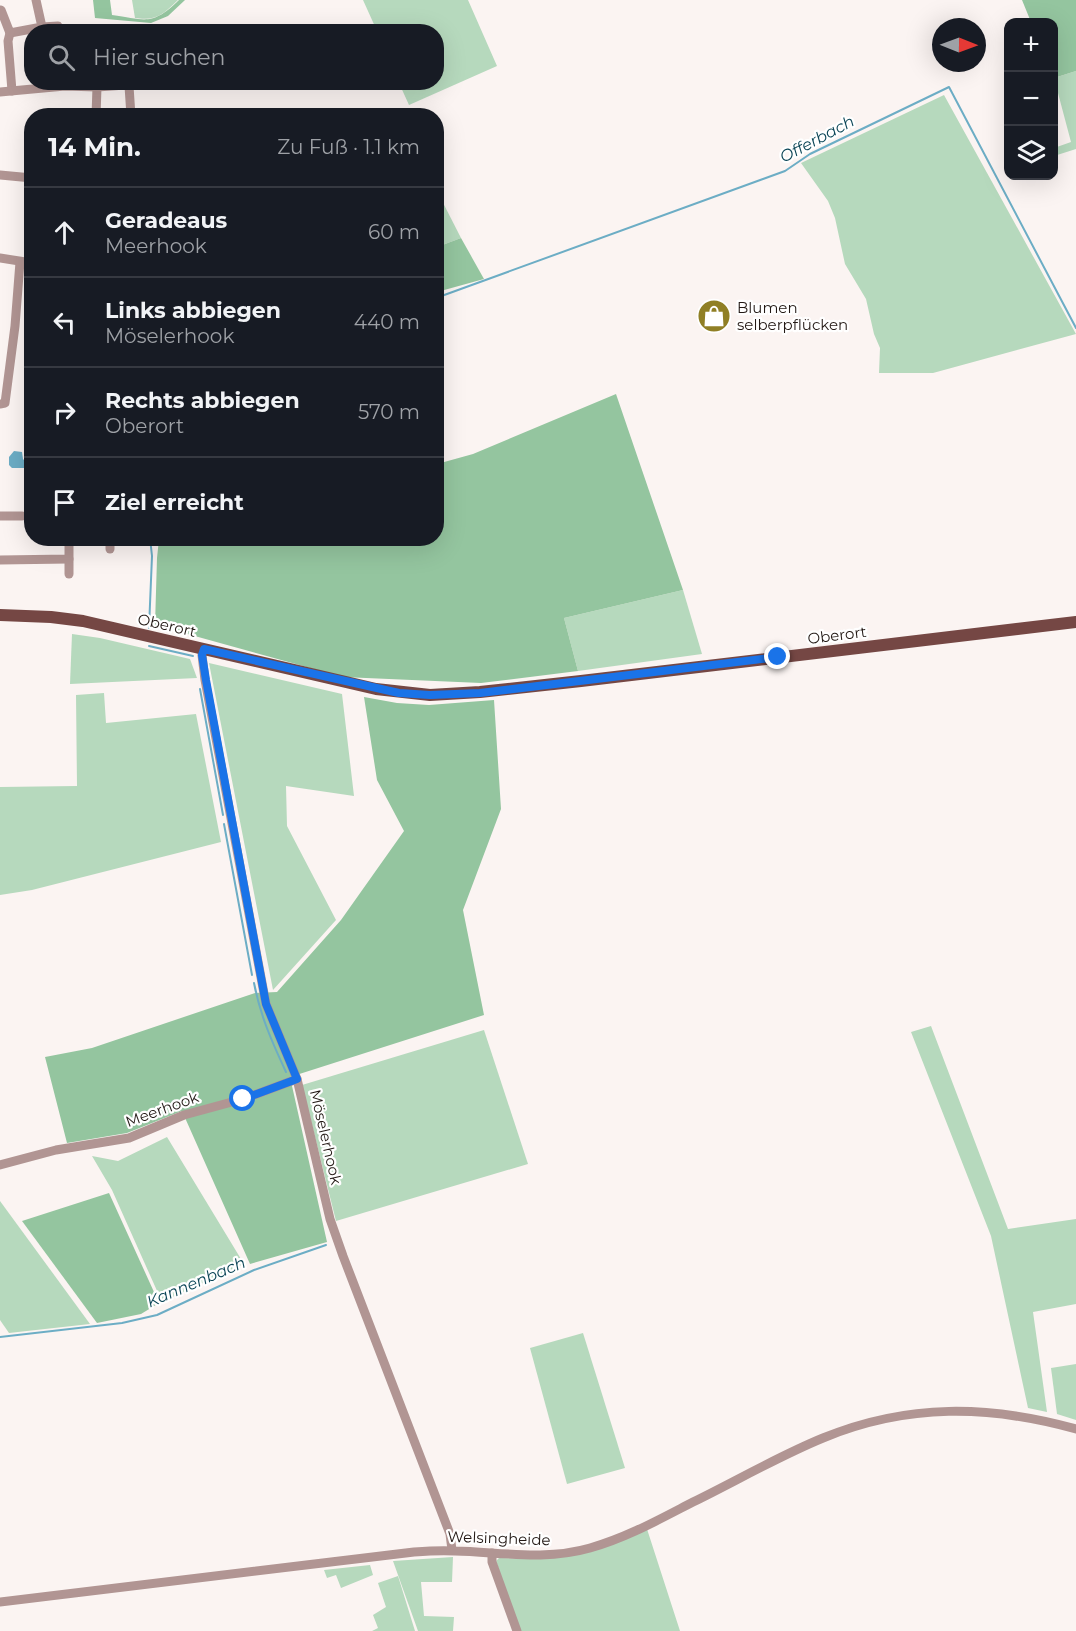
<!DOCTYPE html>
<html lang="de">
<meta charset="utf-8">
<style>
body{margin:0;font-family:Montserrat,sans-serif;background:#242831;color:#f1f3f6}
.controls{position:absolute;right:18px;top:18px;display:grid;overflow:hidden;border-radius:12px;box-shadow:0 6px 24px #0002}
.controls button{width:54px;height:54px;display:grid;place-items:center;padding:0;border:0;border-bottom:2px solid #363941;background:#171b24;color:#f1f3f6;font:30px sans-serif}
.compass{position:absolute;left:932px;top:18px;width:54px;height:54px;border-radius:50%;background:#171b24;box-shadow:0 6px 24px #0002;rotate:91deg}
.stop{position:absolute;width:18px;height:18px;margin:-14px;border:4px solid #1a73e8;border-radius:50%;background:#fff}
.stop.end{background:#1a73e8;border-color:#fff;box-shadow:0 2px 6px #0008}
.list{margin:0;padding:0;list-style:none}
h2{display:flex;justify-content:space-between;align-items:center;height:78px;margin:0;padding:0 24px;font-size:26px}
h2 small{font-size:20px;font-weight:400;color:#9ea1a6}
.list li{display:grid;grid-template-columns:39px 1fr auto;gap:18px;align-items:center;box-sizing:border-box;height:90px;padding:0 24px;border-top:2px solid #363941}
.list b{display:block;font-size:22px;white-space:nowrap}
.list p{margin:0;font-size:20px;white-space:nowrap;color:#9ea1a6}
.list em{font-size:20px;font-style:normal;color:#9ea1a6}
.icon{flex:none;width:33px;height:33px;fill:none;stroke:currentColor;stroke-width:2;stroke-linecap:round;stroke-linejoin:round}
.map{position:relative;flex:none;width:1076px;height:1631px;overflow:hidden}
.search{position:absolute;background:#171b24;box-shadow:0 6px 24px #0002;left:24px;top:24px;width:420px;height:66px;display:flex;align-items:center;gap:15px;box-sizing:border-box;padding:0 21px;border-radius:24px;color:#9ea1a6;font-size:22px}
.panel{position:absolute;background:#171b24;box-shadow:0 6px 24px #0002;left:24px;top:108px;width:420px;height:438px;border-radius:24px}
.map>svg:first-child{display:block}
.green{fill:#b6d9bd}
.forest{fill:#94c59f}
.water{fill:#6cadc5}
.lines{fill:none;stroke-linecap:round;stroke-linejoin:round}
.stream{stroke:#6cadc5;stroke-width:2}
.minor{stroke:#b19593;stroke-width:9}
.major{stroke:#754744;stroke-width:12}
.route{stroke:#1a73e8;stroke-width:8}
.labels{text-anchor:middle;dominant-baseline:central;stroke-width:4.5;stroke-linejoin:round;paint-order:stroke}
.poi-label{font-size:15px;fill:#231915;stroke:#fff;text-anchor:start}
.street-label{font-size:15px;fill:#231915;stroke:#fff}
.water-label{font-size:16px;font-style:italic;fill:#0b4556;stroke:#fff}
</style>
<div class="map">
<svg width="1076" height="1631" viewBox="0 0 1076 1631">
<rect width="100%" height="100%" fill="#fbf4f2"/>
<!-- green -->
<g class="green">
<path d="M132,0H178C162,15 157,21 135,18Z"/>
<polygon points="363,0 468,0 497,66 409,105 399,83 436,82 436,32 377,31"/>
<polygon points="1076,71 1076,149 1054,156 1054,148 1071,142 1054,78"/>
<polygon points="944,95 1076,334 933,373 879,373 880,348 874,334 866,299 845,264 835,218 828,201 801,163"/>
<polygon points="437,191 461,238 437,247 436,247"/>
<polygon points="683,590 702,654 578,671 564,618"/>
<polygon points="72,634 100,638 190,659 197,678 70,684"/>
<polygon points="209,663 342,694 354,796 286,786 287,826 336,920 273,990"/>
<polygon points="104,693 106,723 196,714 221,842 32,890 0,895 0,787 77,786 76,695"/>
<polygon points="931,1026 1008,1229 1076,1219 1076,1304 1033,1312 1047,1412 1028,1408 991,1236 911,1032"/>
<polygon points="484,1030 528,1164 336,1221 302,1085"/>
<polygon points="167,1137 244,1264 162,1302 112,1190 92,1156 118,1161"/>
<polygon points="0,1201 90,1324 9,1333 0,1320"/>
<polygon points="583,1333 625,1468 567,1484 530,1348"/>
<polygon points="1076,1364 1076,1420 1057,1414 1051,1368"/>
<polygon points="647,1529 680,1631 520,1631 496,1561 499,1558 545,1559"/>
<polygon points="453,1557 452,1582 421,1582 424,1616 454,1617 453,1631 418,1631 393,1561"/>
<polygon points="370,1565 373,1575 341,1588 336,1575 327,1578 324,1570"/>
<polygon points="398,1576 415,1631 372,1631 378,1628 373,1615 386,1607 378,1583"/>
</g>
<!-- forest -->
<g class="forest">
<path d="M93,0H110L112,15C147,20 152,26 179,0H185L168,16L151,23L95,18Z"/>
<polygon points="1022,0 1076,0 1076,71 1054,78 1054,22 1031,22"/>
<polygon points="461,238 484,279 437,292 437,247"/>
<polygon points="616,394 683,590 564,618 578,671 481,683 343,677 155,625 157,558 159,539 436,538 437,464 473,454"/>
<polygon points="364,697 397,703 429,705 494,700 501,809 463,910 484,1015 290,1077 327,1242 250,1264 182,1111 127,1133 67,1143 45,1057 92,1048 255,993 277,992 341,920 404,831 377,780"/>
<polygon points="109,1193 159,1303 141,1314 97,1323 22,1221"/>
</g>
<!-- water -->
<polygon class="water" points="14,451 22,452 23,459 27,463 25,468 12,468 9,465 9,457"/>
<g class="lines">
<!-- stream -->
<g class="stream">
<polyline points="436,298 785,171 810,154 949,87 1076,328"/>
<polyline points="149,628 152,556 150,538"/>
<polyline points="149,646 193,656"/>
<polyline points="200,689 223,815"/>
<polyline points="224,824 252,975"/>
<path d="M254,983C260,1015 272,1042 286,1072"/>
<polyline points="0,1337 122,1323 157,1315 254,1270 326,1245"/>
</g>
<!-- minor -->
<g class="minor">
<polyline points="1,10 10,33 42,27 36,0"/>
<polyline points="42,27 58,26 61,32"/>
<polyline points="10,33 8,41 12,91"/>
<polyline points="129,86 131,116"/>
<polyline points="0,92 65,86 97,87 140,84"/>
<polyline points="96,116 97,87"/>
<polyline points="0,175 32,178"/>
<polyline points="0,258 32,263"/>
<polyline points="0,404 5,403 15,326 20,262"/>
<polyline points="0,516 22,516"/>
<polyline points="110,549 110,538"/>
<polyline points="69,559 69,574"/>
<polyline points="0,560 69,559 69,538"/>
<polyline points="204,649 202,655 205,680 266,1004 297,1079 330,1219 343,1256 450,1534 452,1550"/>
<polyline points="0,1165 56,1150 129,1138 184,1115 243,1099 297,1079"/>
<polyline points="492,1553 492,1562 517,1631"/>
<path d="M0,1602L414,1552C427,1551 441,1550 455,1551C500,1552 545,1561 590,1548C626,1538 660,1519 693,1502C736,1481 779,1456 823,1438C908,1403 989,1405 1076,1429"/>
</g>
<!-- major -->
<polyline class="major" points="0,615 51,617 83,621 376,689 430,695 480,692 581,681 1076,622"/>
</g>
<g class="lines">
<!-- route -->
<polyline class="route" points="243,1099 297,1079 266,1004 206,680 202,655 204,649 399,693 430,695 480,693 778,657"/>
</g>
<!-- icons -->
<defs>
<symbol id="shop-disc" viewBox="-11 -11 22 22"><circle r="9.5" fill="#907f25" stroke="#fff"/><path d="M-5-2.5h2.3a2.7 3.5 0 0 1 5.4 0H5L5.5 6h-11ZM-1.5-2.5h3a1.5 2.3 0 0 0-3 0Z" fill="#fff"/></symbol>
</defs>
<g fill-rule="evenodd">
<use href="#shop-disc" x="695" y="297" width="38" height="38"/>
</g>
<g class="labels">
<!-- poi labels -->
<g class="poi-label">
<text x="737" y="307">Blumen<tspan x="737" dy="17">selberpflücken</tspan></text>
</g>
<!-- street labels -->
<g class="street-label">
<text transform="translate(167 625) rotate(13)">Oberort</text>
<text transform="translate(837 635) rotate(-7)">Oberort</text>
<text transform="translate(162 1109) rotate(-20)">Meerhook</text>
<text transform="translate(326 1137) rotate(77)">Möselerhook</text>
<text transform="translate(499 1538) rotate(2)">Welsingheide</text>
</g>
<!-- water labels -->
<g class="water-label">
<text transform="translate(817 139) rotate(-28)">Offerbach</text>
<text transform="translate(196 1282) rotate(-23)">Kannenbach</text>
</g>
</g>
</svg>
<div class="controls">
<button>+</button>
<button>−</button>
<button><svg class="icon" aria-label="layers" viewBox="0 0 24 24"><path d="M12 4l9 5-9 5-9-5zM3 14l9 5 9-5"/></svg></button>
</div>
<svg class="compass" viewBox="-18 -18 36 36"><path d="M0-13l5 13h-10z" fill="#e53935"/><path d="M0 13l5-13h-10z" fill="#9ea1a6"/></svg>
<div class="stop" style="left:243px;top:1099px"></div>
<div class="stop end" style="left:778px;top:657px"></div>
<div class="search"><svg class="icon" aria-label="search" viewBox="0 0 24 24"><circle cx="10" cy="10" r="6"/><path d="M15 15l6 6"/></svg>Hier suchen</div>
<section class="panel">
<h2>14 Min.<small>Zu Fuß · 1.1 km</small></h2>
<ul class="list">
<li><svg class="icon" aria-label="ahead" viewBox="0 0 24 24"><path d="M12 20V5M6 11l6-6 6 6"/></svg><div><b>Geradeaus</b><p>Meerhook</p></div><em>60 m</em></li>
<li><svg class="icon" aria-label="left" viewBox="0 0 24 24"><path d="M17 20v-9H6M10 6l-5 5 5 5"/></svg><div><b>Links abbiegen</b><p>Möselerhook</p></div><em>440 m</em></li>
<li><svg class="icon" aria-label="right" viewBox="0 0 24 24"><path d="M7 20v-9h11M14 6l5 5-5 5"/></svg><div><b>Rechts abbiegen</b><p>Oberort</p></div><em>570 m</em></li>
<li><svg class="icon" aria-label="arrive" viewBox="0 0 24 24"><path d="M6 21V4h12l-3 4 3 4H6"/></svg><div><b>Ziel erreicht</b></div></li>
</ul>
</section>
</div>
